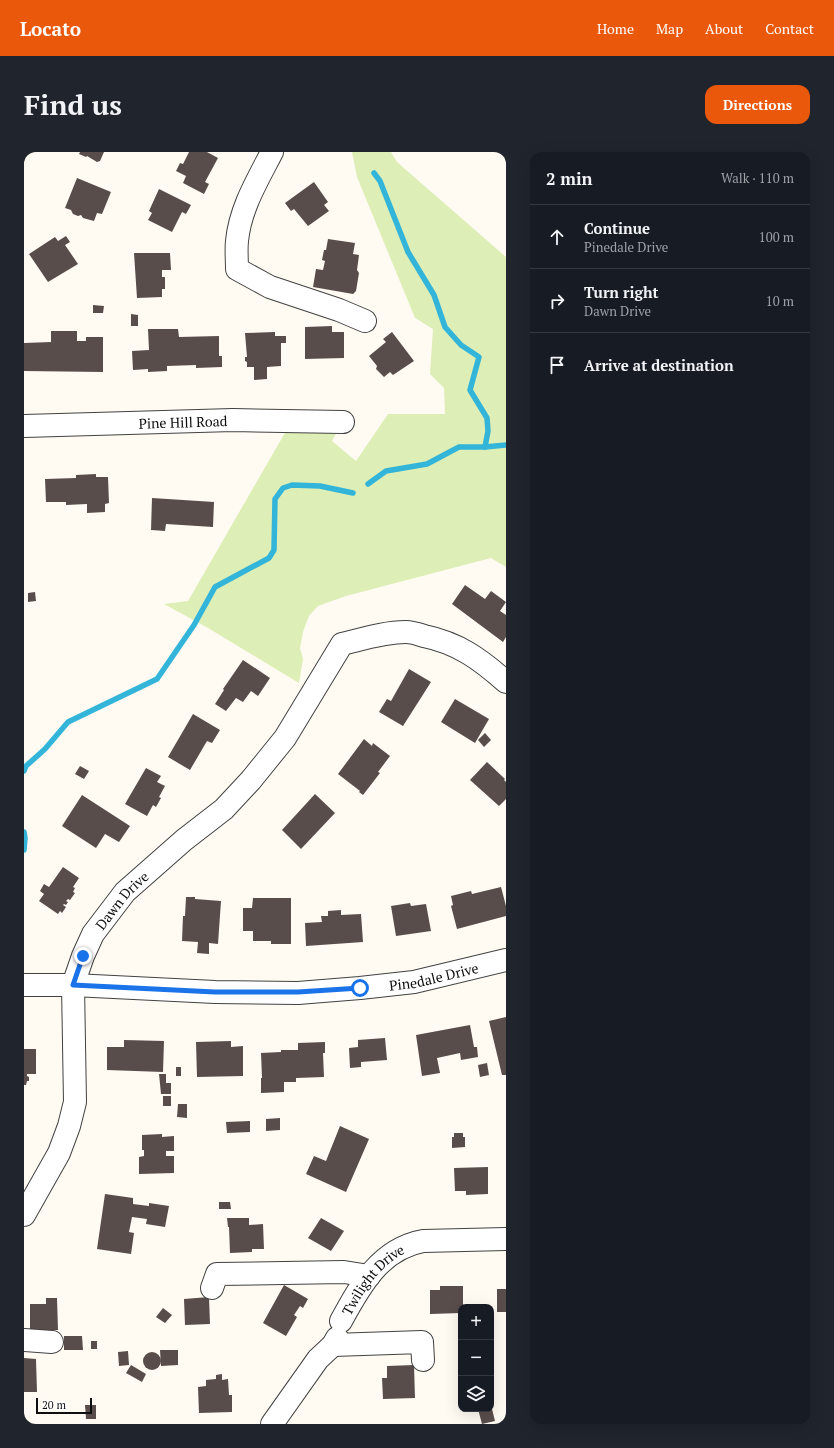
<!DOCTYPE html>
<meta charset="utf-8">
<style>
body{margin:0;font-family:"PT Serif",serif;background:#20242c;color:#f1f3f6}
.controls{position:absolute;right:12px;bottom:12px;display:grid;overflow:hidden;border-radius:8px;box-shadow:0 4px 16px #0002}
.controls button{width:36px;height:36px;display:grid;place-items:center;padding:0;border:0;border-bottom:1px solid #363941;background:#171b24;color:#f1f3f6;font:20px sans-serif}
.scale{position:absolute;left:12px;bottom:10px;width:56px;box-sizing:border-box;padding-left:4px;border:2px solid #0f0f0f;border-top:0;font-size:11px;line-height:14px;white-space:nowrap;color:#0f0f0f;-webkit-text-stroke:3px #fff;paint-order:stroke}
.stop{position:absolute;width:12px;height:12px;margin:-9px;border:3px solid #1a73e8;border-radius:50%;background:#fff}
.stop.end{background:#1a73e8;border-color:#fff;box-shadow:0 1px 4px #0008}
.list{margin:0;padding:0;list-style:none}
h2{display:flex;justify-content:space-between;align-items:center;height:52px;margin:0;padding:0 16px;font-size:17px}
h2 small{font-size:13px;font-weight:400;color:#9ea1a6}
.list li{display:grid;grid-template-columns:26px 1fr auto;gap:12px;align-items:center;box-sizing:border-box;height:64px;padding:0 16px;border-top:1px solid #363941}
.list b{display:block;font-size:15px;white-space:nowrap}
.list p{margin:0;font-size:13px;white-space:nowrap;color:#9ea1a6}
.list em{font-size:13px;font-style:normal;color:#9ea1a6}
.icon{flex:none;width:22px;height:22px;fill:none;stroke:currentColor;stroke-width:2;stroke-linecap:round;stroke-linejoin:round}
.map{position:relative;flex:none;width:482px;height:1272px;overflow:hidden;border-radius:12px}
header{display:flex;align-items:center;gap:24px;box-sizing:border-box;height:56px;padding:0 20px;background:#ea580c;color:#fff}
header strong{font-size:19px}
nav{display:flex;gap:22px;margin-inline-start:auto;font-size:14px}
.intro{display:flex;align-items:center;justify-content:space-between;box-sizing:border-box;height:96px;padding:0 24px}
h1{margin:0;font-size:28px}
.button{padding:10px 18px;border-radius:12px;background:#ea580c;color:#fff;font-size:14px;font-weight:700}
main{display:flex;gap:24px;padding:0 24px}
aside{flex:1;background:#171b24;border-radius:12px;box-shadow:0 4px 16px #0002}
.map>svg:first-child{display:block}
.green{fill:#deeeb7}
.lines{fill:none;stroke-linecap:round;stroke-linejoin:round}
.stream{stroke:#32b5d9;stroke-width:5.5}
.building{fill:#594d4b}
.minor-casing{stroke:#424242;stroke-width:24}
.minor{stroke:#fff;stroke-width:22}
.route{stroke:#1a73e8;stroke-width:5}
.labels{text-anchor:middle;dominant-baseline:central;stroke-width:4;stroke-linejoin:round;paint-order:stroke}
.street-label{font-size:14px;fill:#0f0f0f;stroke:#fff}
</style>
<header>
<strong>Locato</strong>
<nav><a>Home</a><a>Map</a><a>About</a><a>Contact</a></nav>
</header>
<div class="intro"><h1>Find us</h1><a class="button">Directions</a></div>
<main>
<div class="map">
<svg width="482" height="1272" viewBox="0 0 482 1272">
<rect width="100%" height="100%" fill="#fffaf2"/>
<!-- green -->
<polygon class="green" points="328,0 367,0 373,10 482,105 482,415 467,406 322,444 294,454 285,464 279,480 276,496 279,507 275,531 184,476 140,452 164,449 262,279 314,278 308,289 332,309 364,262 421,262 420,236 406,222 409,177 391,166 333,25"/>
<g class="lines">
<!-- stream -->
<g class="stream">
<polyline points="350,21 356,29 384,100 410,143 421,175 437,193 455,205 446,238 463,266 464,279 461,295"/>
<polyline points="344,332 362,319 403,312 435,295 461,295 482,293"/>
<polyline points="0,619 2,614 21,597 44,570 133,527 170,473 191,435 245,406 250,398 251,347 259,336 268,333 296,334 329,341"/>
<polyline points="0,680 1,686 0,698"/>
</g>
</g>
<!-- building -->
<g class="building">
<polygon points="56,0 80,0 76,9 73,10 63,4 62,5 55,2"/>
<polygon points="165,0 183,0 194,6 181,30 185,32 180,42 159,31 162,24 152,19 156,11 159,12"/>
<polygon points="53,26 87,40 78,62 73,61 70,69 59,66 57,63 54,64 49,62 47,58 41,56"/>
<polygon points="290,30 304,50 300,53 305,59 284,74 270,57 267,59 261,51"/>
<polygon points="135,37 167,53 162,62 158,60 148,80 124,68 128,61 125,59"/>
<polygon points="42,84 46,90 41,93 54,112 24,130 5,102 31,85 34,89"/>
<polygon points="304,87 331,91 329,102 335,103 333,118 335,121 332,139 329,142 289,135 292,117 299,118 301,109 298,108 300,98 302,98"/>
<polygon points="110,101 146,101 147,118 138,118 138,125 141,125 141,137 138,137 138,145 113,146"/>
<polygon points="69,153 80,154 79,161 69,161"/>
<polygon points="107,162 114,163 114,174 107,174"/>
<polygon points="308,174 308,180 320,180 320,206 281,207 281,175"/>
<polygon points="124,177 154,177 155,185 195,184 195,204 198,204 198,215 172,216 172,213 143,214 143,219 124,220 124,217 109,218 108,199 125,198"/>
<polygon points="27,179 53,179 53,189 62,189 62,185 79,185 79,220 0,219 0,191 27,190"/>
<polygon points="251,180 251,184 262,184 262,191 257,191 257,214 243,215 243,227 230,228 230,215 223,215 223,210 221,209 221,205 223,205 221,181"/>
<polygon points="368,180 390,209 369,223 366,220 360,225 352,217 353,214 345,204 362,190 359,187"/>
<polygon points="72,322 72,325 84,325 85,351 81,352 81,360 63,361 63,352 42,353 42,350 22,350 21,327 52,326 52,323"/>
<polygon points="128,346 190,350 189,375 142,372 141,379 127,378"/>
<polygon points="441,433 461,447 467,439 482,450 476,459 482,463 482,485 479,490 428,452"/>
<polygon points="11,440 12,449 4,450 4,441"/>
<polygon points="219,508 246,526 234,544 227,539 219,550 212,546 202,559 191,552 200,538 199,537"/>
<polygon points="385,517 407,530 379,574 355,560 363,547 367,549"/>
<polygon points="431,547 465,567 451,591 417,570"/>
<polygon points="169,562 196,578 188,591 183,589 166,618 144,605"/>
<polygon points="461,581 467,588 460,595 454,588"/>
<polygon points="340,587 348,594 349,591 366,604 354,620 356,621 339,643 335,640 336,639 314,622"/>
<polygon points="463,610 481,627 480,628 482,630 482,647 475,654 446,628"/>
<polygon points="56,614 65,619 60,627 51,622"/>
<polygon points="122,616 137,624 133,630 141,634 135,645 137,646 132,655 129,653 123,664 101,652"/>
<polygon points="291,642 311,661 277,697 258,678"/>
<polygon points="58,643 106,674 95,690 81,682 72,696 38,674"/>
<polygon points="39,715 55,726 49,735 51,736 49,740 51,741 46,748 44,747 42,749 44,750 42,753 40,752 39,753 42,755 38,761 36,759 34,762 15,749 20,742 16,739 20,732 25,735"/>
<polygon points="477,735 482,754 482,764 433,777 427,754 429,753 427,744 447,739 448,742"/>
<polygon points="162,745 171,745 171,747 197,749 194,792 185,791 185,802 173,801 174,790 158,789 159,764 161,764"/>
<polygon points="229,746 267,746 267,792 247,792 247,789 229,789 229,779 219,779 219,756 228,756"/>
<polygon points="386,751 387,754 402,752 407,779 372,784 367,754"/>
<polygon points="317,758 317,763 337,762 339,790 282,794 281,771 298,770 297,764 304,764 304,759"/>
<polygon points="482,865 482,923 478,923 465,869"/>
<polygon points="446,873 450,895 453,895 454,905 437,908 436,901 413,906 416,921 398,924 392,883"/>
<polygon points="361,886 363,908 337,910 337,915 326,916 325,896 334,895 334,888"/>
<polygon points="100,888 140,889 139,920 83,918 83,895 100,895"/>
<polygon points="207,889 207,895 219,894 219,924 173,925 172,890"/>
<polygon points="301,890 301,901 299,901 300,925 272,926 272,930 260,930 260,940 237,941 237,926 238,926 237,901 257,900 257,898 274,898 274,891"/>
<polygon points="0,897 12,897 12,922 3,922 3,924 5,925 5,929 3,929 2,933 0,933"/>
<polygon points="463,911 465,923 456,925 454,913"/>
<rect x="152" y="915" width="5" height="9"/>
<polygon points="135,922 142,922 142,931 147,931 147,942 137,942"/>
<rect x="139" y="944" width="8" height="10"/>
<polygon points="154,952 163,952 163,966 153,965"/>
<polygon points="256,966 256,978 242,979 242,967"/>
<polygon points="226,969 226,980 203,981 202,970"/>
<polygon points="316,974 345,987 322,1040 282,1022 290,1004 302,1009"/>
<polygon points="430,981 439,981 439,985 441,985 441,995 428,996 428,985 430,985"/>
<polygon points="138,982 138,985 150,984 150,999 142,999 142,1004 150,1004 150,1021 115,1022 115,1005 120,1004 120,998 118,998 118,983"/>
<polygon points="464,1015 464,1042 442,1043 442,1039 431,1039 430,1016"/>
<polygon points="81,1042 109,1046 109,1052 125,1054 125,1051 145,1054 141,1075 122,1072 123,1067 108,1065 105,1080 110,1081 107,1102 73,1097"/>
<polygon points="195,1050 206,1050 207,1057 195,1057"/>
<polygon points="203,1066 225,1066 225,1073 239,1072 240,1097 228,1097 228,1100 206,1101 205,1075 204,1075"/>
<polygon points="297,1066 320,1079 307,1099 284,1086"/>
<polygon points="260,1133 284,1147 279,1156 276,1154 270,1163 273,1165 262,1184 239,1171"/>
<polygon points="416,1134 439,1134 439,1155 437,1155 437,1161 406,1162 406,1138 416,1138"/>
<rect x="473" y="1137" width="9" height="23"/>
<polygon points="185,1145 186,1172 161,1173 160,1147"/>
<polygon points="22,1146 33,1146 34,1178 24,1179 24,1182 6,1179 6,1152 22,1152"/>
<polygon points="139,1156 148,1163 141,1171 132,1165"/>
<polygon points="40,1184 58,1184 59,1198 40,1198"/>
<rect x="67" y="1189" width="6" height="8"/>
<polygon points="136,1198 154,1198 154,1213 137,1214"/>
<polygon points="104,1199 105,1213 95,1214 94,1200"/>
<circle cx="128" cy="1209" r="9"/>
<polygon points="0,1206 12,1207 13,1240 0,1240"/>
<polygon points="107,1213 122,1222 118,1230 102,1221"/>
<polygon points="390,1213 391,1246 359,1247 358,1226 363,1226 363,1214"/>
<polygon points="198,1222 198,1228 204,1227 205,1243 208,1243 208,1260 175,1261 174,1235 182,1234 182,1228 192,1227 192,1223"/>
<polygon points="61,1253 72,1253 72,1267 62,1267"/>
<polygon points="454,1257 468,1257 471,1269 458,1272"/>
</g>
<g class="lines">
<defs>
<g id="minor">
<path d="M248,0C233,29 216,57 213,89C212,98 213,108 213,117L246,135L315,158L341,169"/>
<path id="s1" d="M0,274L209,268L319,270"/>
<path id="s2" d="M0,833H49L191,840L274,841L336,836L390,830L482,808"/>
<path id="s3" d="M0,1063L35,1001L45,974L51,950L49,833L59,804L69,782L101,740L160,688L200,657L227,628L261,586L318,492C339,487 360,480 382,480C388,480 394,482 400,484C434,491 456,507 482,530"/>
<polyline points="188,1136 193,1122 320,1120 345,1124"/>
<path id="s4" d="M317,1169C336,1134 356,1097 399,1089L482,1087"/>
<polyline points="0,1188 28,1190"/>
<polyline points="309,1193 398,1190 399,1208"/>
<polyline points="248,1272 294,1207 309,1193 313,1186"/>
</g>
</defs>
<!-- minor casing -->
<use href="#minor" class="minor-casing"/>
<!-- minor -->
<use href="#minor" class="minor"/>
</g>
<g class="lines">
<!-- route -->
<polyline class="route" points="59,804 49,833 191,840 274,840 336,836"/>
</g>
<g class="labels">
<!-- street labels -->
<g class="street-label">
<text stroke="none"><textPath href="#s1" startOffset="159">Pine Hill Road</textPath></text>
<text stroke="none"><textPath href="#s3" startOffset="341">Dawn Drive</textPath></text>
<text stroke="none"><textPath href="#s2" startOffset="411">Pinedale Drive</textPath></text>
<text stroke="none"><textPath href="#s4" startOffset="53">Twilight Drive</textPath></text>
</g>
</g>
</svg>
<div class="controls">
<button>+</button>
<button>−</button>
<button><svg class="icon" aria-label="layers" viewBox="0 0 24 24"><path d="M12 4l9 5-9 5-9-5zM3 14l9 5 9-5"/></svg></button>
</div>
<div class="scale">20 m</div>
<div class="stop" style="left:336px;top:836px"></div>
<div class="stop end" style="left:59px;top:804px"></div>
</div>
<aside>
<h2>2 min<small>Walk · 110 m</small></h2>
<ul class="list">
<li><svg class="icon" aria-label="ahead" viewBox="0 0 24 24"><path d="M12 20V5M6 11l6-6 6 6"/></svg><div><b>Continue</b><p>Pinedale Drive</p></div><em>100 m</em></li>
<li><svg class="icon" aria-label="right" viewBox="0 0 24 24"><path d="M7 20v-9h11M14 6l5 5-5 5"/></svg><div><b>Turn right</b><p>Dawn Drive</p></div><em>10 m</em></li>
<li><svg class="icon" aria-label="arrive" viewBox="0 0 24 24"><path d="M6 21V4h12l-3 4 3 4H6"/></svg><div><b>Arrive at destination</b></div></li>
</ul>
</aside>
</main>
